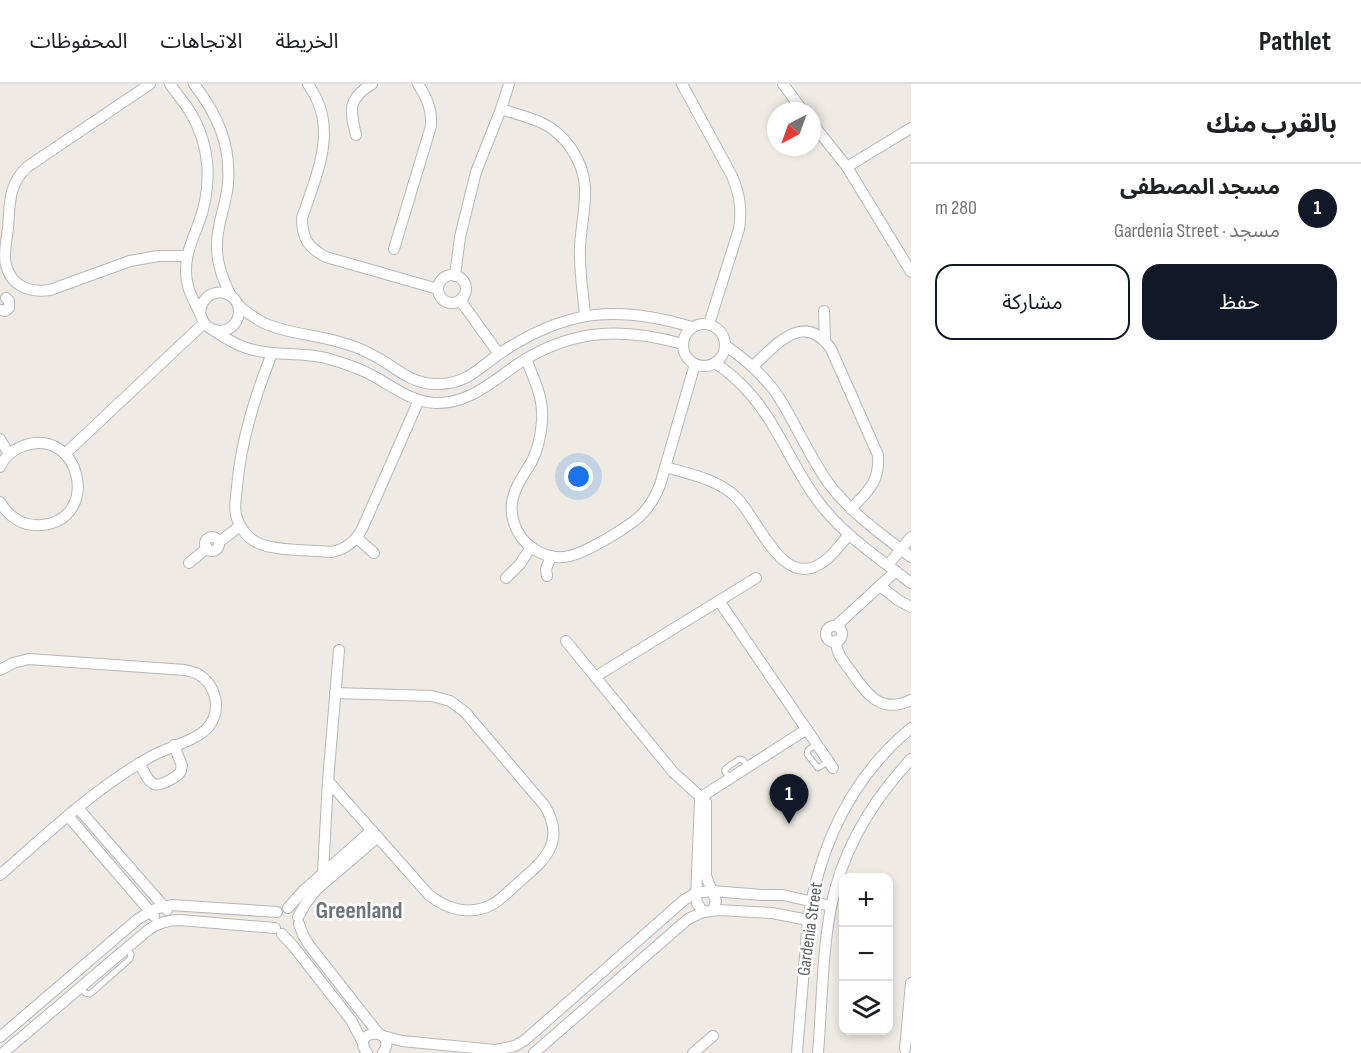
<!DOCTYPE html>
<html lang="ar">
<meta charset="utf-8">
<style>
body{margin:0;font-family:"Sofia Sans Condensed","Noto Sans Arabic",sans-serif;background:#f2f2f2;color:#202124;direction:rtl}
.controls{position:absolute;right:18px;bottom:18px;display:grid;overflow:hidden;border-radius:12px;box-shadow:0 3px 9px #0003}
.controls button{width:54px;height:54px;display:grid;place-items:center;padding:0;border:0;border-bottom:2px solid #e0e0e0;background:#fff;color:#202124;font:30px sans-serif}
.compass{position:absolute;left:767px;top:18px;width:54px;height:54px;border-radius:50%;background:#fff;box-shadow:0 3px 9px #0003;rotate:221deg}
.you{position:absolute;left:579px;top:393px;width:21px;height:21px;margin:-15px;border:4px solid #fff;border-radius:50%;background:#1a73e8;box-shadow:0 0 0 9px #1a73e833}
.badge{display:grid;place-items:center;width:39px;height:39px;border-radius:50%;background:#111827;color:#fff;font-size:20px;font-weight:700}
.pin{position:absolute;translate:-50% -50px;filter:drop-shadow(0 2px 3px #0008)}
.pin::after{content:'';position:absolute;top:32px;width:21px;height:18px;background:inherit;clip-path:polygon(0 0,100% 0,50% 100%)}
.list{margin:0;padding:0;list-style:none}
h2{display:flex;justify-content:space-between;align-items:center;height:78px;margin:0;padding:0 24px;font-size:26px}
h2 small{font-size:20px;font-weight:400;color:#757577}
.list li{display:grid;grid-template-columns:39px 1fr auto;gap:18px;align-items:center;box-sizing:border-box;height:84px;padding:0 24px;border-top:2px solid #e0e0e0}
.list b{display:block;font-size:22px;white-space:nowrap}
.list p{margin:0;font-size:20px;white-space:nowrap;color:#757577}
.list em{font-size:20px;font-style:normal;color:#757577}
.actions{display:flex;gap:12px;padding:18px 24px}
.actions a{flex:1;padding:14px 0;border:2px solid #111827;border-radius:18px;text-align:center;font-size:21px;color:#111827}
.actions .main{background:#111827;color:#fff}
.icon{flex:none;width:33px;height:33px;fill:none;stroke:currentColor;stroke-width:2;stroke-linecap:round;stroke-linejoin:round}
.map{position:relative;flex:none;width:911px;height:969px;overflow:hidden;direction:ltr}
header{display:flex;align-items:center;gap:36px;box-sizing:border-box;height:84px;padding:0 30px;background:#fff;border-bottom:2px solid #e0e0e0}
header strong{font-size:28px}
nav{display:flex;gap:33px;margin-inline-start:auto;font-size:21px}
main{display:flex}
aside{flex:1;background:#fff}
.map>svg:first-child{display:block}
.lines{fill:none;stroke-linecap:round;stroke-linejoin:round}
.lane-casing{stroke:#b4b7bb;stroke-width:7}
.street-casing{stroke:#b4b7bb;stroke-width:12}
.lane{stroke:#fff;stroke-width:5}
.street{stroke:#fff;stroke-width:10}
.labels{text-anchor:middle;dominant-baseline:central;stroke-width:5;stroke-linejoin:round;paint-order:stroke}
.street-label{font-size:18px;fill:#5c6165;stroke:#fff}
.district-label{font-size:24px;font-weight:bold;fill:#6d7377;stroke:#fff}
</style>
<header>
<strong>Pathlet</strong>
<nav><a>الخريطة</a><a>الاتجاهات</a><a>المحفوظات</a></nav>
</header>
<main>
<aside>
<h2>بالقرب منك<small></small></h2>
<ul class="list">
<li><span class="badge">1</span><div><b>مسجد المصطفى</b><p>مسجد · Gardenia Street</p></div><em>280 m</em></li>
</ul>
<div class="actions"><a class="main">حفظ</a><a>مشاركة</a></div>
</aside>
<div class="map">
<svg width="911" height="969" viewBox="0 0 911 969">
<rect width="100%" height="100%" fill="#efebe4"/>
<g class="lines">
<defs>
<g id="lane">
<polyline points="817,660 808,666 807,670 818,684 829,677"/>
<polyline points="730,694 725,688 725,685 739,675 743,676 748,683"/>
<polyline points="80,903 85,909 90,910 130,875 131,870 126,865"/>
</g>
<g id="street">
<path d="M150,0L27,83C8,101 10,120 8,144C7,155 3,170 6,181C11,202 30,209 50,206L130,177L158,172H186"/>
<path d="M170,0C176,9 183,17 189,26C211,61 213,102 198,141C190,161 182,180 188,202C190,211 195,219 199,227C201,232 202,236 205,240C211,247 222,249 230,244C235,241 238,235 239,229C240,203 201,200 200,230"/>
<path d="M194,0C217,30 231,60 228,99C227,116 220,132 218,149C214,172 221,192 231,212"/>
<path d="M308,0C311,5 315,11 317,16C335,54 314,98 302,134C302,154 308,164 326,173L438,205"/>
<path d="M682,0L732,92C740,111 742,126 739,145L709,240"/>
<polyline points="783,0 803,27"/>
<path d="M501,25C514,29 528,33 540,38C565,49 583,76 585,103C586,123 581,143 580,163C579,186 583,208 585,231"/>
<polyline points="812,39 847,83 911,188"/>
<path d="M356,51C350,26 347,15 372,0"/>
<polyline points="847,83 911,44"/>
<path d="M394,165L431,42C432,25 427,14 418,0"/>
<circle cx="452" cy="205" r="14"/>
<polyline points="455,192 460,153 476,88 501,25 509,0"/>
<polyline points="460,216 499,270"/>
<path d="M238,221C246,228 254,234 264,239C287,250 318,251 343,259C358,263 372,270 385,278C400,288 414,299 434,300C467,301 477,285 502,268C567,225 618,221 692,243"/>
<polyline points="0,226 5,227 9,224 9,217 6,214"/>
<polyline points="824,227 825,256"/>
<circle cx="704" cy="261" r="21"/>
<path d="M213,246C226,255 239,263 254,266C277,272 302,268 326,274C344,279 362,285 377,294C396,305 413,318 436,319C471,320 496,294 524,276C577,244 625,244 683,260"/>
<path d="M725,261C745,275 764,291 778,312C796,340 809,372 829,400C851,429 882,451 911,473"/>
<path d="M272,269C255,313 241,356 237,403C236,412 234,422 236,431C239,443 247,454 258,459C274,467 313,466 332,468C346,465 355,458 362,445L419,316"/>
<path d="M526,275C534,295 544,315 542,337C541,350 538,365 532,377C527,386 520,395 516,405C506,427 514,452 534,465C562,484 586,466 610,453C635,438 649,429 660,401L695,280"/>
<path d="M715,279C729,288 741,299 752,312C780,345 794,387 821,421C845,452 880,475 911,499"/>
<path d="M753,282C776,261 804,226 831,265L878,371C880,398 868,407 851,425"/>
<polyline points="0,355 9,370"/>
<polyline points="65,370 204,239"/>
<path d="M0,383C4,373 13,366 23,362C80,341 102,435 42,441C23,443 9,433 0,418"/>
<path d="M665,383C690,390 717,395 736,413C758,434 781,504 820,480C832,474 840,460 849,451"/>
<circle cx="212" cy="460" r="7"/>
<polyline points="357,454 374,469"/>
<polyline points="219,458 240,442"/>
<polyline points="189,479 207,464"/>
<polyline points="888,481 911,453"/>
<polyline points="547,492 546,485 551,472"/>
<polyline points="506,494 520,480 531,463"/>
<polyline points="880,502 898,516 911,523"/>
<polyline points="719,517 833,684"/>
<polyline points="836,542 896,487"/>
<circle cx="834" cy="550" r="8"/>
<polyline points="566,557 673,688 706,718 706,792 716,817 713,826"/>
<path d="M836,557C836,569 843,577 850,586C866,609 880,631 911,616"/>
<path d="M0,586L13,579L29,575L185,586C189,587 194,588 198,590C216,601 222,625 209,642C199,656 168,663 152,672C96,703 48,749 0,791"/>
<polyline points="595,593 756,494"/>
<path d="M139,679C143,685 147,697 154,700C159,703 178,693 181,687C181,686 181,684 182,682L174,661"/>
<path d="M328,697L429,811C448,826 471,832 493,820C502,815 510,806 518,799C545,776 566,758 545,722L465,628L450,617L432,612L335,609"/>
<polyline points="78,724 167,826"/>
<polyline points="68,732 154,832"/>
<polyline points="323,788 328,697 339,566"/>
<polyline points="288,824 303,807 372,746"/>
<polyline points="703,828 697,819 696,814 700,716 701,713 807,645"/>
<polyline points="298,833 306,819 316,806 378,753"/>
<polyline points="299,840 303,851 309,861 378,949"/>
<polyline points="282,850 294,863 351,936 363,959"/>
<polyline points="383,952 402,957 495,966 515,962 525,956 533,949 684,816 696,809 712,807 762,811 783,811 831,822"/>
<polyline points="0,953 138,835 155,825 171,821 277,828"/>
<polyline points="905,965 911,899"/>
<path d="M3,969L147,847C157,839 167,836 180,836L275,844"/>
<path d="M367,969C349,944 400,943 383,969"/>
<polyline points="534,969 688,835 703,828 718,826 772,829 808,836"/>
<polyline points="693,969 713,952"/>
<path d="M797,969L808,836C820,761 852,693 911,644"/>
<path d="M818,969C822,920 822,870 831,823C842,766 872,717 911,675"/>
</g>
</defs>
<!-- lane casing -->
<use href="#lane" class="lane-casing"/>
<!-- street casing -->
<use href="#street" class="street-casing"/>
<!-- lane -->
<use href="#lane" class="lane"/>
<!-- street -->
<use href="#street" class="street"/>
</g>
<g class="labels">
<!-- street labels -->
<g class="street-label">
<text transform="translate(810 845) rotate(-82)">Gardenia Street</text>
</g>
<!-- district labels -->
<g class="district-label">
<text x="359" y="826">Greenland</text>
</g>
</g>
</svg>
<div class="controls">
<button>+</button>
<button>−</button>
<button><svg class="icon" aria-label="layers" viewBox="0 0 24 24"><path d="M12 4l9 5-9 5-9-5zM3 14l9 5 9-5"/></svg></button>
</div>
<svg class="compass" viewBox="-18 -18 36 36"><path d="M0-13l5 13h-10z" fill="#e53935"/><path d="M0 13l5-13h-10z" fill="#757577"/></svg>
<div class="you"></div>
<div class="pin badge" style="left:789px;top:740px">1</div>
</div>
</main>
